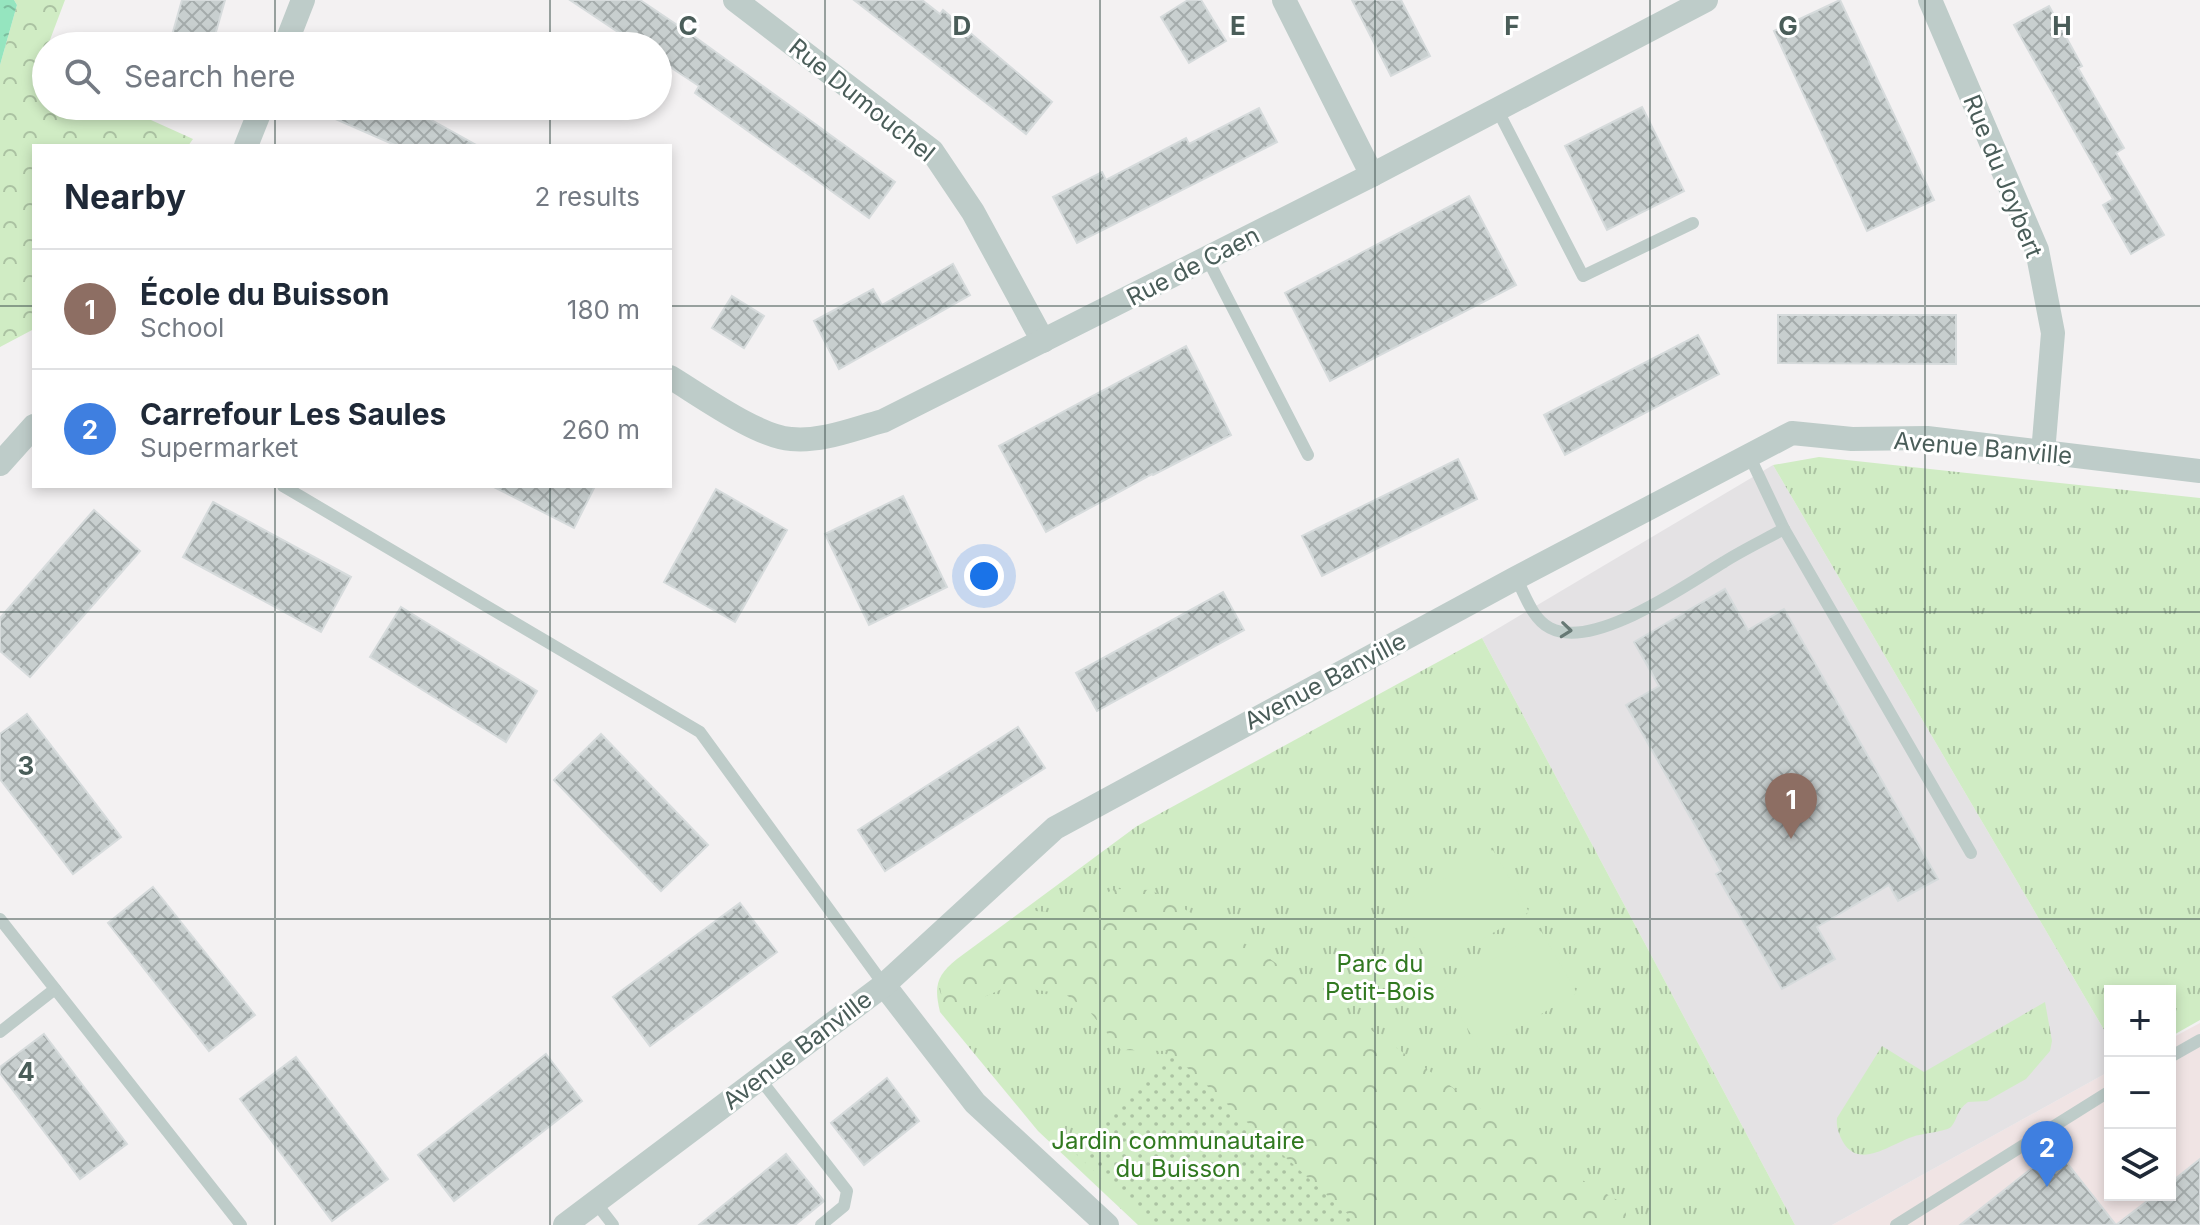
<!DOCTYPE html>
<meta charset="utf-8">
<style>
body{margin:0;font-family:Inter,sans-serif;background:#f6f6f7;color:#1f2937}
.controls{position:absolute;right:24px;bottom:24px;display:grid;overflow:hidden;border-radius:0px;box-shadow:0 4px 12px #0003}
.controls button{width:72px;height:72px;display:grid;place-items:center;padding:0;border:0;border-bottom:2px solid #e0e1e3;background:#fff;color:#1f2937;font:40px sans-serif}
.you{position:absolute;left:984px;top:576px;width:28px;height:28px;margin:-20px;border:6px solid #fff;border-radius:50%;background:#1a73e8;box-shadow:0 0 0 12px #1a73e833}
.badge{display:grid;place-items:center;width:52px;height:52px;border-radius:50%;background:#247675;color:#fff;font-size:26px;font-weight:700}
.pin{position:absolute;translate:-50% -66px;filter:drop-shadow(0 2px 4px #0008)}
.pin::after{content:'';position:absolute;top:42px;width:28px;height:24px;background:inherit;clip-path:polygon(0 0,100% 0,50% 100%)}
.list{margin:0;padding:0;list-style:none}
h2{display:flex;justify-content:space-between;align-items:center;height:104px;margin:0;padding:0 32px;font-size:34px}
h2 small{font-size:26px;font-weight:400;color:#747a83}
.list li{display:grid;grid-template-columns:52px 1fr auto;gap:24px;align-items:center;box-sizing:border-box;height:120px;padding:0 32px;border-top:2px solid #e0e1e3}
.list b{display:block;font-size:30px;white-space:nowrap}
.list p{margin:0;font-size:26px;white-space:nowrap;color:#747a83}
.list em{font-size:26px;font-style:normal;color:#747a83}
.icon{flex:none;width:44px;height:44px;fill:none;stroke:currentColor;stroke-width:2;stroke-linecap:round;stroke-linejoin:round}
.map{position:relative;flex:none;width:2200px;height:1225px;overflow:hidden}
.search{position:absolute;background:#fff;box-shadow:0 4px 12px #0003;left:32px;top:32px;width:640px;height:88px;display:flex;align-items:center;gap:20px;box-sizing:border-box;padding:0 28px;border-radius:44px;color:#747a83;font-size:30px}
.panel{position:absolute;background:#fff;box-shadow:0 4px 12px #0003;left:32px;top:144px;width:640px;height:344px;border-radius:0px}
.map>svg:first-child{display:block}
.commercial{fill:#f0e4e4}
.education{fill:#e4e2e4}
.grass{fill:url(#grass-tufts)}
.forest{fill:url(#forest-crowns)}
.garden{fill:url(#garden-dots)}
.pitch{fill:#d0ecc4}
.water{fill:url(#water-ripples)}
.building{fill:url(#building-cross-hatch);stroke:#d6dbdc;stroke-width:2}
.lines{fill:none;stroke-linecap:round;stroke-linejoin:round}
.service{stroke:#beccc9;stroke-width:12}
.minor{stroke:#beccc9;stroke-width:24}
.oneway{stroke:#677975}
.grid{fill:none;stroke:#4a5d59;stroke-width:2;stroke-opacity:0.55}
.labels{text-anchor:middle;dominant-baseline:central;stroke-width:6;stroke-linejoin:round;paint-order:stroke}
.street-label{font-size:24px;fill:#4a5d59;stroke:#fff}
.park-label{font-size:24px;fill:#317920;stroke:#fff}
.grid-label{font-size:26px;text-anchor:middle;font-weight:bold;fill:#4a5d59;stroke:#fff;stroke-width:6;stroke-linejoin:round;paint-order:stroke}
</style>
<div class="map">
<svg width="2200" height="1225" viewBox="0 0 2200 1225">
<defs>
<pattern id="grass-tufts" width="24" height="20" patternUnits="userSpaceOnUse" patternTransform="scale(2)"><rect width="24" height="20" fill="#d0ecc4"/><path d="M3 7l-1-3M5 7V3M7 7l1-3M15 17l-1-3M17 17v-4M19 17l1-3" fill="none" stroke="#abc2a2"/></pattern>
<pattern id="forest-crowns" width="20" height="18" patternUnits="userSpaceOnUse" patternTransform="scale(2)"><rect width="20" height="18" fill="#d0ecc4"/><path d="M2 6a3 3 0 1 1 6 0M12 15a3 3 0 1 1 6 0" fill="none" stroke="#abc2a2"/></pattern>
<pattern id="garden-dots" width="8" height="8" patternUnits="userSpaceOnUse" patternTransform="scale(2)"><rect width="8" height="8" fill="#d0ecc4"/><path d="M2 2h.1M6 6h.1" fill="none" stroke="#abc2a2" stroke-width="1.8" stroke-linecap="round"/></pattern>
<pattern id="water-ripples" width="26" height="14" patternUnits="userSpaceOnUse" patternTransform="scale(2)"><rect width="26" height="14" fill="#95e5bf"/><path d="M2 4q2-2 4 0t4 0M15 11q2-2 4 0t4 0" fill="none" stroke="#7cbd9e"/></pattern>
<pattern id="building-cross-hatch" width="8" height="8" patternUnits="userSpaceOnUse" patternTransform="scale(2)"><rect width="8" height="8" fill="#c8cfcf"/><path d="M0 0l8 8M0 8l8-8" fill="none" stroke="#a4abab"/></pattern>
</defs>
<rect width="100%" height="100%" fill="#f3f1f2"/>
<!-- commercial -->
<polygon class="commercial" points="2200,1023 2200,1225 1832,1225 2110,1071 2110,1195 2170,1195 2170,1039"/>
<!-- education -->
<polygon class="education" points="1773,465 2110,1040 2110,1071 1832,1225 1795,1225 1482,638"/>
<!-- grass -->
<g class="grass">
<polygon points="1819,457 2200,498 2200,1020 2170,1037 2170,991 2110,991 2110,1040 1773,465"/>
<path d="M1482,638L1795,1225H1138L1038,1131L940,1012C934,986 936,976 957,959L1137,826Z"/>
<path d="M2045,1002L2052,1041L2050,1051L2026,1079L1987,1101L1968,1102C1956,1111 1958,1119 1951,1127C1947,1131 1922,1134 1915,1136C1893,1142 1860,1171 1843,1142C1839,1134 1836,1127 1837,1118L1882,1046L1924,1072Z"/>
</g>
<!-- forest -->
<g class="forest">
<polygon points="14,0 65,0 39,69 46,73 46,106 120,106 193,139 188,146 34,146 34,329 0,347 0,65 17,5"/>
<polygon points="1114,889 1151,890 1263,954 1452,1087 1563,1169 1624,1204 1628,1225 1356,1225 1168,1051 1121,1050 1090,1012 1065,994 1009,986 945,1014 939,982 1025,910 1068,914"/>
</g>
<!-- garden -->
<polygon class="garden" points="1172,1054 1360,1225 1150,1225 1070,1148"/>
<!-- pitch -->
<g class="pitch">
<polygon points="1493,850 1529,912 1432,968 1396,907"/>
<polygon points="1541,931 1577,993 1480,1050 1444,988"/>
</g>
<!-- water -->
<polygon class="water" points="0,0 14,0 17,5 0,65"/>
<!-- building -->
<g class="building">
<polygon points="182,0 225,0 212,46 169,46"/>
<polygon points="570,0 640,0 695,37 895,182 869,218 695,93 699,86 658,59 658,46 639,46"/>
<polygon points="854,0 922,0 940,14 943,10 1052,102 1026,134"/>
<polygon points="1188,0 1201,0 1226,41 1189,63 1161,17"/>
<polygon points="1352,0 1401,0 1430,56 1391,76"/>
<polygon points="1840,0 1934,200 1867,231 1774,31"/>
<polygon points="2049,6 2082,66 2078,68 2124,148 2116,153 2164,235 2131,254 2103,205 2113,199 2014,25"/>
<polygon points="306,106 406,106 478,146 397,146"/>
<polygon points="1642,107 1684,191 1607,230 1565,146"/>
<polygon points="1259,108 1277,142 1077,243 1053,197 1102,172 1106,180 1186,138 1189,144"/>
<polygon points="1469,196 1516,285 1330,381 1285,293"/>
<polygon points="953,264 970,295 839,369 814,321 873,289 882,305"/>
<polygon points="732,296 764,316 744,348 712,328"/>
<polygon points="1778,315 1956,315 1956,364 1778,363"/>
<polygon points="1698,335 1719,374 1565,455 1544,415"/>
<polygon points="1186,346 1231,435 1153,475 1152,474 1046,532 999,446"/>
<polygon points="1458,459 1477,499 1322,576 1302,536"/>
<polygon points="492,486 595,486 574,528"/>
<polygon points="716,489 787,530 735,622 664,582"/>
<polygon points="903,496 947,587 869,625 825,534"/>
<polygon points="213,502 351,577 321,632 183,557"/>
<polygon points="94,510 140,551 30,677 0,651 0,618"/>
<polygon points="1725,589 1748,630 1784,609 1938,879 1898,901 1889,885 1817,927 1835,959 1782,989 1716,874 1721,871 1626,705 1659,686 1634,642"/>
<polygon points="1223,592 1244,630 1097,711 1076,673"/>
<polygon points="401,607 537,691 506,742 370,657"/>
<polygon points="27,714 121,837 73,874 0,779 0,734"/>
<polygon points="1018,727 1045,768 885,871 858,830"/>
<polygon points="601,734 708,845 661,891 554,780"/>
<polygon points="153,887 255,1015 209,1051 108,923"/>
<polygon points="740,903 777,952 650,1046 613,997"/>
<polygon points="44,1034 127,1144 80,1179 0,1073 0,1067"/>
<polygon points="546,1054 582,1101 454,1201 418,1155"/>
<polygon points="296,1057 388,1179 332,1221 240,1099"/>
<polygon points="887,1078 919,1121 864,1165 831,1123"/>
<polygon points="2056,1149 2116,1225 1960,1225"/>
<polygon points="786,1154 824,1201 795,1225 699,1225"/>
<polygon points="2200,1159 2200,1225 2116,1225 2155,1195 2170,1195 2170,1183"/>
</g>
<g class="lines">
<!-- service -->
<g class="service">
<polyline points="1497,109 1583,276 1693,223"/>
<polyline points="1207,258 1308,455"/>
<polyline points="1749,455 1784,529 1971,853"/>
<polyline points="283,486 700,732 884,985"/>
<path d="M1516,578C1525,594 1532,619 1550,628C1594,651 1687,584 1724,562C1743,550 1764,540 1784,529"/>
<polyline points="0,919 241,1225"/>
<polyline points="0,1032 55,989"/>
<polyline points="2170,1057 2200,1040"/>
<polyline points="760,1079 847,1191 844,1206 821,1225"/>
<polyline points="596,1203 613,1225"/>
<polyline points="1896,1225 2110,1091"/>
</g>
<!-- minor -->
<g class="minor">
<polyline points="735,0 932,151 973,212 1043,341"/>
<polyline points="1284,0 1372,175"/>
<polyline points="1930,0 2037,250 2053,333 2043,453"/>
<polyline points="285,46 303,0"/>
<polyline points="246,146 262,106"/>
<path d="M670,377C700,395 758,437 791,439C822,442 853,429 883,421L1372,175L1706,0"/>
<polyline points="0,464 34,426"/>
<polyline points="884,985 975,1103 1107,1225"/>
<polyline points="565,1225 884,985 1055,828 1516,578 1792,433 1852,439 1927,438 2200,471"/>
</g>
</g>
<!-- one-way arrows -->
<defs><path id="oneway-chevron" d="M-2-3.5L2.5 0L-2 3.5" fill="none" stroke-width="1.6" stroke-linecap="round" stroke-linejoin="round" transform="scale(2)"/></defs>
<use class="oneway" href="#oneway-chevron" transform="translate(1566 630) rotate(6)"/>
<!-- grid -->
<path class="grid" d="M275,0V46M550,0V46M825,0V1225M1100,0V1225M1375,0V1225M1650,0V1225M1925,0V1225M275,106V146M550,106V146M0,306H34M670,306H2200M275,486V1225M550,486V1225M0,612H2200M0,919H2200"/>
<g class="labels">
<!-- street labels -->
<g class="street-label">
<text transform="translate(862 100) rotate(39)">Rue Dumouchel</text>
<text transform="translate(2003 176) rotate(68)">Rue du Joybert</text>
<text transform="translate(1193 266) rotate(-27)">Rue de Caen</text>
<text transform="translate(1983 448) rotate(5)">Avenue Banville</text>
<text transform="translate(1325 681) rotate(-28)">Avenue Banville</text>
<text transform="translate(797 1050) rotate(-37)">Avenue Banville</text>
</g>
<!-- park labels -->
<g class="park-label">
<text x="1380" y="963">Parc du<tspan x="1380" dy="28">Petit-Bois</tspan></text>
<text x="1178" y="1140">Jardin communautaire<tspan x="1178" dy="28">du Buisson</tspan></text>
</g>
</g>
<g class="grid-label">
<text x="688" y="35">C</text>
<text x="962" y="35">D</text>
<text x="1238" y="35">E</text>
<text x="1512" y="35">F</text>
<text x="1788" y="35">G</text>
<text x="2062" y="35">H</text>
<text x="26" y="775">3</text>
<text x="26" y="1081">4</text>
</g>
</svg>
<div class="controls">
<button>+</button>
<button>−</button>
<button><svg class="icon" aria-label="layers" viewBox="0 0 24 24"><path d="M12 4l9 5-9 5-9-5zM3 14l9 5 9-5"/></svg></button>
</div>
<div class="you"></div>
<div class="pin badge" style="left:1791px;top:839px;background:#8d6e63">1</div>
<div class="pin badge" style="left:2047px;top:1187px;background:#3f7fe0">2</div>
<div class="search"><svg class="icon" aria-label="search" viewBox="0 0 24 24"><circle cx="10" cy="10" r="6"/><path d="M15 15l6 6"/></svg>Search here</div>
<section class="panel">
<h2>Nearby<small>2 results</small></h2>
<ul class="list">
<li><span class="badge" style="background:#8d6e63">1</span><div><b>École du Buisson</b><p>School</p></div><em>180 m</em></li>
<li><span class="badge" style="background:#3f7fe0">2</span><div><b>Carrefour Les Saules</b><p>Supermarket</p></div><em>260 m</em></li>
</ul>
</section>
</div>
